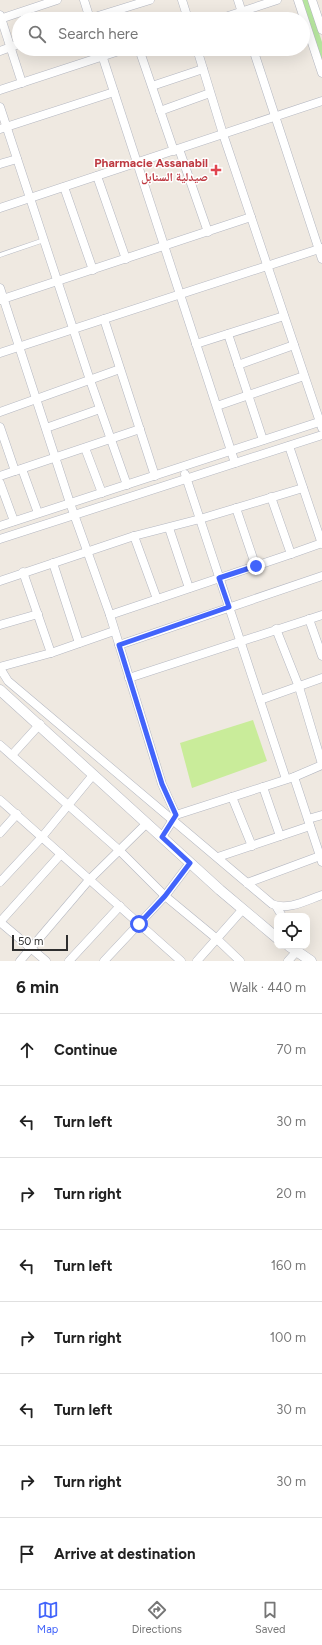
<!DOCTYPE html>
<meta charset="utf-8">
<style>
body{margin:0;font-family:Figtree,"Noto Naskh Arabic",sans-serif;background:#f6f6f6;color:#222}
.controls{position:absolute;right:12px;bottom:12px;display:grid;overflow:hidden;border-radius:8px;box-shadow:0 4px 16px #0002}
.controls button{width:36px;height:36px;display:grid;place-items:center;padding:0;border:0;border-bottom:1px solid #e0e0e0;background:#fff;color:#222;font:20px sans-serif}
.scale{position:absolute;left:12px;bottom:10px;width:56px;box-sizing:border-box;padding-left:4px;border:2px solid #2e2e2e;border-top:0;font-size:11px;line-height:14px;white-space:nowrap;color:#2e2e2e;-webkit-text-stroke:3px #fff;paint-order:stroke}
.stop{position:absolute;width:12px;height:12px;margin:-9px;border:3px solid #4264fb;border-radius:50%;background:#fff}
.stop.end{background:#4264fb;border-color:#fff;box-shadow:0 1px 4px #0008}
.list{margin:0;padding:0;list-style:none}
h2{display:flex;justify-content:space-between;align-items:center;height:52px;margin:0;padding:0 16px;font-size:17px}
h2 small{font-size:13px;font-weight:400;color:#767676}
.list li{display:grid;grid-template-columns:26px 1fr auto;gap:12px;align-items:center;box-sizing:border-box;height:72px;padding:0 16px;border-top:1px solid #e0e0e0}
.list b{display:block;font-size:15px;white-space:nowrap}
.list em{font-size:13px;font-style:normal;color:#767676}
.icon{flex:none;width:22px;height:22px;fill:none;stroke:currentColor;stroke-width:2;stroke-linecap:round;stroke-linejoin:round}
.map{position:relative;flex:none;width:322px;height:961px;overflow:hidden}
.search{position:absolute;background:#fff;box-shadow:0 4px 16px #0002;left:12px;right:12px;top:12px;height:44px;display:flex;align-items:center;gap:10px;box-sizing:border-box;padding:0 14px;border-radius:22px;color:#767676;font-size:15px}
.sheet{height:628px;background:#fff}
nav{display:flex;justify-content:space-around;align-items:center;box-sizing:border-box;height:56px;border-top:1px solid #e0e0e0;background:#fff;font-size:11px;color:#767676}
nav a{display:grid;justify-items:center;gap:2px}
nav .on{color:#4264fb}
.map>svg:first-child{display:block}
.green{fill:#b6e59e}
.pitch{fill:#c9ec9a}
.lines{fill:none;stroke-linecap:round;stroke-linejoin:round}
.service-casing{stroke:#b4b7c1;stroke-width:5}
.minor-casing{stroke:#b4b7c1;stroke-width:9}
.tertiary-casing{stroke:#b4b7c1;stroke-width:11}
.service{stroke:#fff;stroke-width:4}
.minor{stroke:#fff;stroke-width:8}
.tertiary{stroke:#fff;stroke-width:10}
.route{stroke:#4264fb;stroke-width:5}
.health-dot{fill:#e0444e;stroke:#fff;stroke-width:1.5}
.labels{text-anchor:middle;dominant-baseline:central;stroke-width:3;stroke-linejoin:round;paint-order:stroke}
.health-label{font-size:12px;font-weight:bold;fill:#be3a42;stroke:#fff;text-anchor:end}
</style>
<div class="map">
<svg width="322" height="961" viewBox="0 0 322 961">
<rect width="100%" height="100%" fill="#efe9e1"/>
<!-- green -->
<polygon class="green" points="301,0 308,0 322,42 322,63"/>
<!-- pitch -->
<polygon class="pitch" points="253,720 267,761 192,788 180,743"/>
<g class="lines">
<defs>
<polyline id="service" points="0,255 44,240"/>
<g id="minor">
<polyline points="84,0 90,19"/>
<polyline points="182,0 188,19"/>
<polyline points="238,0 244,19"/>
<polyline points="298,0 322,73"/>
<polyline points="312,0 322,30"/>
<polyline points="0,15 22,83"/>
<polyline points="0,19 57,0"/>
<polyline points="93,19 98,16 150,0"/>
<polyline points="219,19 277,0"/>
<polyline points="100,49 235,463"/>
<polyline points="139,49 174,151"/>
<polyline points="197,49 223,134 322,428"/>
<polyline points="253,49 322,259"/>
<polyline points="0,51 19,44"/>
<polyline points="152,86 203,69"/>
<polyline points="0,90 125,49"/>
<polyline points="0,107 90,380 127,485"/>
<polyline points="160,111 210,93"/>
<polyline points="0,129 114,92"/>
<polyline points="179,149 208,232"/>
<polyline points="0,164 17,159"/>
<polyline points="97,176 126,259"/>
<polyline points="64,187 93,270"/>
<polyline points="0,208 322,101"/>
<polyline points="0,288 70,503 110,615 162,784 176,815"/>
<polyline points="0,300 251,217"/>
<polyline points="104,319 155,476"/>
<polyline points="228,334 263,440"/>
<polyline points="196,344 284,316"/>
<polyline points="0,353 322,248"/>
<polyline points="238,365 294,345"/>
<polyline points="217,406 304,376"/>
<polyline points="0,412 120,369"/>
<polyline points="0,427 15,471"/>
<polyline points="46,428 100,409"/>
<polyline points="289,446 322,544"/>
<polyline points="85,448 102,493"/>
<polyline points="22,469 38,513"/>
<polyline points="185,474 286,779"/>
<polyline points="0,476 140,429"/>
<polyline points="0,483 14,521"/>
<polyline points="236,508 256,567"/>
<polyline points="0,526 322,421"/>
<polyline points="169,528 189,588"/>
<polyline points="134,536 157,599"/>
<polyline points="0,539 322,435"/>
<polyline points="291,554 322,543"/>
<polyline points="53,563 79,643"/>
<polyline points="23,572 51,653"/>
<polyline points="0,581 134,536 200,519 303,488"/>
<polyline points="110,615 291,554 271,497"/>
<polyline points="309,619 322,656"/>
<polyline points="0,625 38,614"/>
<polyline points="276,629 299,687 322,764"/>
<polyline points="119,645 322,576"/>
<polyline points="0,667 51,653 114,631"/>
<path d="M0,668L8,681L272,904C288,911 307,900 322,895"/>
<polyline points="129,678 322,615"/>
<polyline points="260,700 322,678"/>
<polyline points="0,745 119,850 165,896 217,939 240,961"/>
<polyline points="12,755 40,724"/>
<polyline points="294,777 322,862"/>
<polyline points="263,787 280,836"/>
<polyline points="232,797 252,846"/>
<polyline points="0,800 181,961"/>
<polyline points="308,819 322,815"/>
<polyline points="0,833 17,814"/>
<polyline points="162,837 176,815 294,777 322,765"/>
<polyline points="218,857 310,826"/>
<polyline points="0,882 42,837 93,775"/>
<polyline points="247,883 320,856"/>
<polyline points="276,906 282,916"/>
<polyline points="0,922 61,854"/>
<polyline points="0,922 46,961"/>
<polyline points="20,961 89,880 147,823"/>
<polyline points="69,961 120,906"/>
<polyline points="104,961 165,896 190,863"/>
<polyline points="197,961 243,909"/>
<polyline points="288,961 297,951 296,947"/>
</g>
<g id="tertiary">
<polyline points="0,690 220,890 277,938"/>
<polyline points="289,946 311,961"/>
</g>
</defs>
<!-- service casing -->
<use href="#service" class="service-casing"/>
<!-- minor casing -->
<use href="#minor" class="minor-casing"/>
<!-- tertiary casing -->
<use href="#tertiary" class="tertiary-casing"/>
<!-- service -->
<use href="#service" class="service"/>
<!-- minor -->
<use href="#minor" class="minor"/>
<!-- tertiary -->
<use href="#tertiary" class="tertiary"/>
</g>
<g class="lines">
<!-- route -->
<polyline class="route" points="139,924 165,896 190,863 162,837 176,815 162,784 119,645 229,607 219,578 256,566"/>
</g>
<!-- markers -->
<path class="health-dot" d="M214 164h4v4h4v4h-4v4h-4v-4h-4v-4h4z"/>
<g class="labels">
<!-- health labels -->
<g class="health-label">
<text x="208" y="163">Pharmacie Assanabil<tspan x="208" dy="14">صيدلية السنابل</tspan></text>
</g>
</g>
</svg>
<div class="controls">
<button><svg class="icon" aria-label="locate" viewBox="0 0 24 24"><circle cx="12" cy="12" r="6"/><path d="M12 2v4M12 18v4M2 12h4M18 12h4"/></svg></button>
</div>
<div class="scale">50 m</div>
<div class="stop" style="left:139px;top:924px"></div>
<div class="stop end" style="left:256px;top:566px"></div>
<div class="search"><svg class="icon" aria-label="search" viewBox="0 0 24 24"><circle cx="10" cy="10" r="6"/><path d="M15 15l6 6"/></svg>Search here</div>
</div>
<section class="sheet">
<h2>6 min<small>Walk · 440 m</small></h2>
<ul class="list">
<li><svg class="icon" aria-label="ahead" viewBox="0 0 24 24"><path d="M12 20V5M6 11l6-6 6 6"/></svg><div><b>Continue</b></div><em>70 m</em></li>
<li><svg class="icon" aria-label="left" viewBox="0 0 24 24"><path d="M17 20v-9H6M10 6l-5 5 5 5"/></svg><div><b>Turn left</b></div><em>30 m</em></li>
<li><svg class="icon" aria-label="right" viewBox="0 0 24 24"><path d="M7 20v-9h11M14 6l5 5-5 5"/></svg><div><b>Turn right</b></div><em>20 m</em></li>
<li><svg class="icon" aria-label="left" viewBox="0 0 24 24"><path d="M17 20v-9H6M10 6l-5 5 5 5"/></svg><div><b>Turn left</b></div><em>160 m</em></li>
<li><svg class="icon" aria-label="right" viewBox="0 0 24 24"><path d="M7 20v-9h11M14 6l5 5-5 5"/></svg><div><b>Turn right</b></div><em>100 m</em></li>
<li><svg class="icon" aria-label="left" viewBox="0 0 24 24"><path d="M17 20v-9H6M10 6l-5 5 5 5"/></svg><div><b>Turn left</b></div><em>30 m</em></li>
<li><svg class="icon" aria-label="right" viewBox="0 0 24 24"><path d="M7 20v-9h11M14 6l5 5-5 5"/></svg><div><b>Turn right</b></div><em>30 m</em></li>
<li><svg class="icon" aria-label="arrive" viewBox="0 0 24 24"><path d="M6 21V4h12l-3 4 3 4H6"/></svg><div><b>Arrive at destination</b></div></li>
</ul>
</section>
<nav>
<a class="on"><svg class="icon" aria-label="map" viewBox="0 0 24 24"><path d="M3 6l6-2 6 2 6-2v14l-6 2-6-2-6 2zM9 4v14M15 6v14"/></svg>Map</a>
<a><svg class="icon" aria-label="directions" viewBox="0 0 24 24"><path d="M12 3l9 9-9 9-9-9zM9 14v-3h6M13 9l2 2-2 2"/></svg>Directions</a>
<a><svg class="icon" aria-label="saved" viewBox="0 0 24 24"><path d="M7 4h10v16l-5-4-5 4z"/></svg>Saved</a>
</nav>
